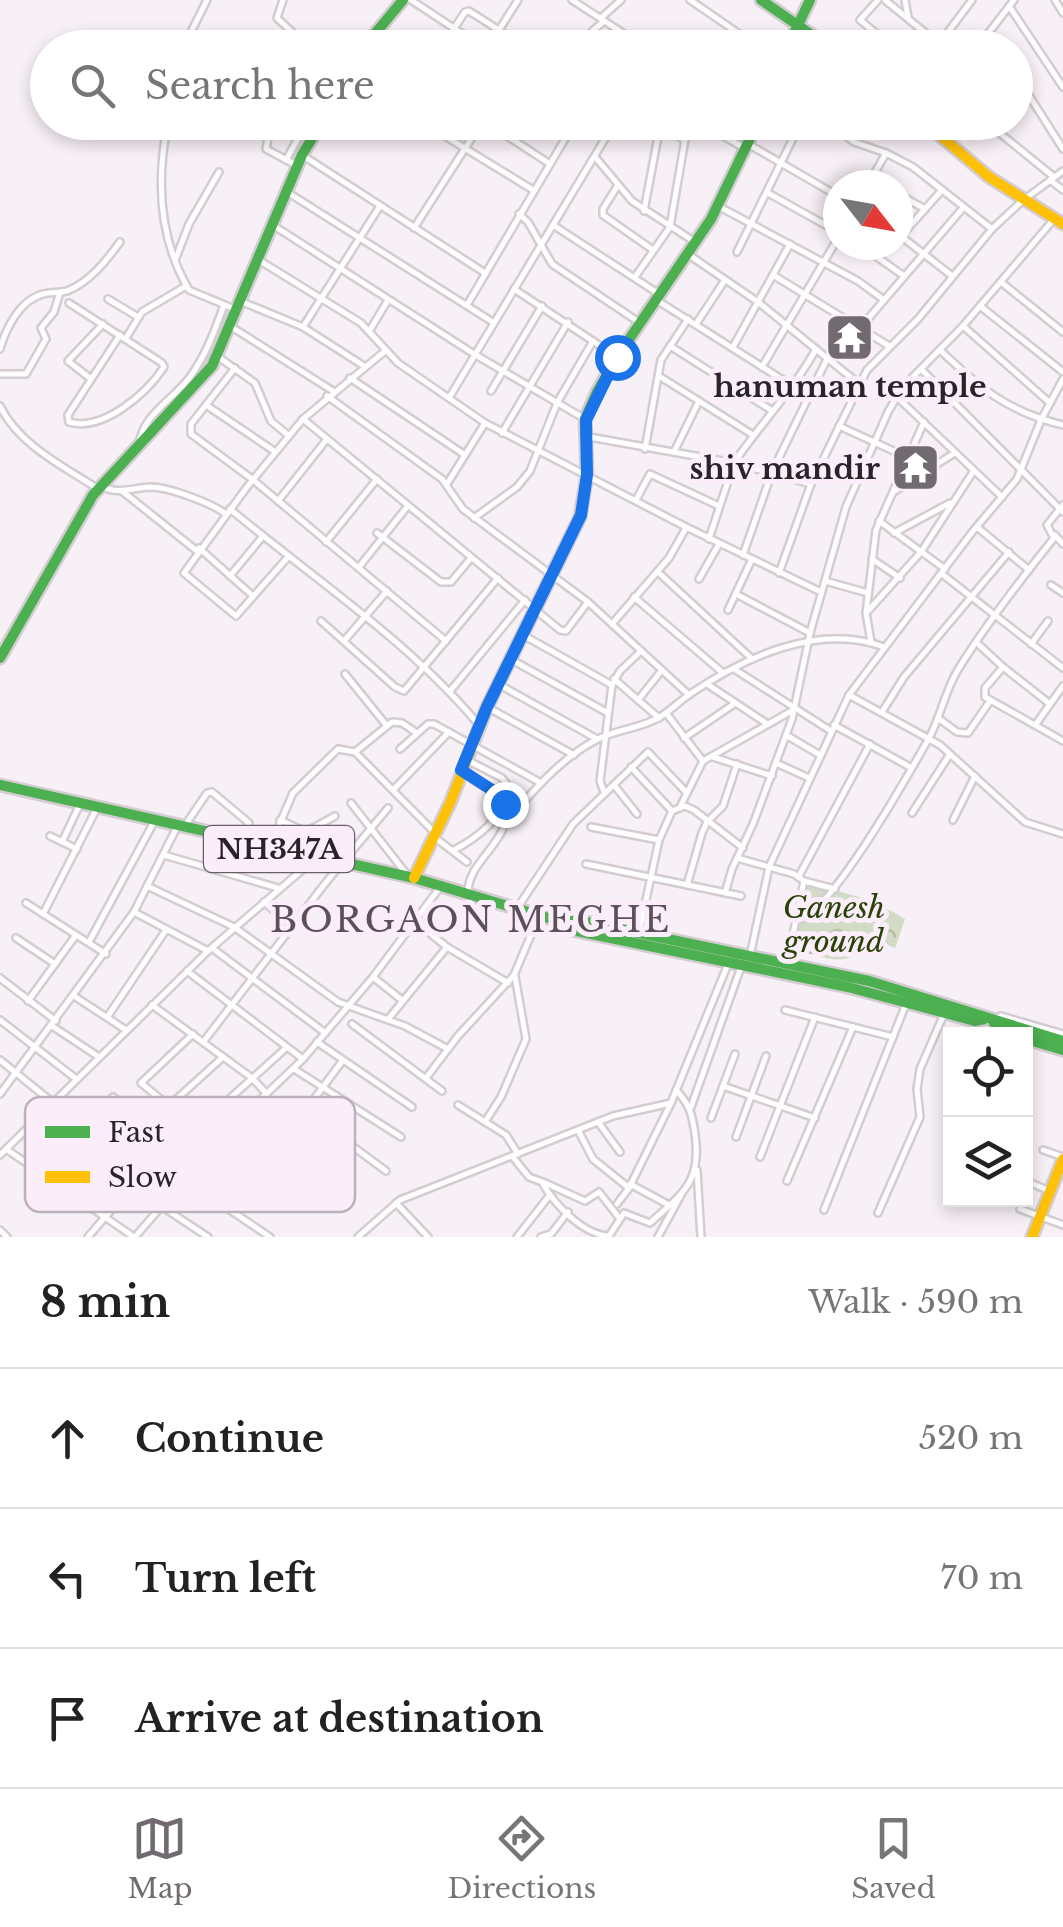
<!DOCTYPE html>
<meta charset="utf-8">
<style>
body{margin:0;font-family:"Libre Baskerville",serif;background:#f6f6f6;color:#222}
.controls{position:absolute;right:30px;bottom:30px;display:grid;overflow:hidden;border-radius:0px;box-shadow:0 5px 15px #0003}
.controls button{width:90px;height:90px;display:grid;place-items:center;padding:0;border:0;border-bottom:2px solid #e0e0e0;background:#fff;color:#222;font:50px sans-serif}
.compass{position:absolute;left:823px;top:170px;width:90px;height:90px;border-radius:50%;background:#fff;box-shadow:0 5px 15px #0003;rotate:121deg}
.stop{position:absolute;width:30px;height:30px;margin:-22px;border:8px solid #1a73e8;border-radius:50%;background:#fff}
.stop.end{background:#1a73e8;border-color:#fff;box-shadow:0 2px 10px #0008}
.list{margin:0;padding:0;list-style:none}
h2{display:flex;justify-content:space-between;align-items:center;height:130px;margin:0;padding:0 40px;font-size:42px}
h2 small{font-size:32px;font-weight:400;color:#767676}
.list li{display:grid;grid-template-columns:65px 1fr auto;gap:30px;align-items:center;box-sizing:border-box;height:140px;padding:0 40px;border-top:2px solid #e0e0e0}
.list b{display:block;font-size:38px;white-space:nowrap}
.list em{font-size:32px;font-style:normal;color:#767676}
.icon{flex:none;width:55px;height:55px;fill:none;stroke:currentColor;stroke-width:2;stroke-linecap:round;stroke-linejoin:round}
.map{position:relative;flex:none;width:1063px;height:1237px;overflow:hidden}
.search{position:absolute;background:#fff;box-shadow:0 5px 15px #0003;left:30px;right:30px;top:30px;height:110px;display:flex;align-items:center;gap:25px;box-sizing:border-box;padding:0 35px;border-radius:55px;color:#767676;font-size:38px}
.sheet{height:550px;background:#fff}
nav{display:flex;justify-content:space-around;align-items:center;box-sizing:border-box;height:140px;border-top:2px solid #e0e0e0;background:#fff;font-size:28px;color:#767676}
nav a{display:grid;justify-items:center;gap:5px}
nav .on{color:#716b71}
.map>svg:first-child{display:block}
.park{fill:url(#park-crowns)}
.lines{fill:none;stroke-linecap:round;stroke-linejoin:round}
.street-casing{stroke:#d3cdd2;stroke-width:10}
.fast-casing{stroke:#d3cdd2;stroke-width:15}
.slow-casing{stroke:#d3cdd2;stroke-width:15}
.street{stroke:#fefdfe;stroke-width:5}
.fast{stroke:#4caf50;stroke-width:10}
.slow{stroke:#ffc107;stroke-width:10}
.route{stroke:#1a73e8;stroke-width:12}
.labels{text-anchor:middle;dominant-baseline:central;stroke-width:10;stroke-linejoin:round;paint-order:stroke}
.shield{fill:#fbedfa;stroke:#686068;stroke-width:2.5}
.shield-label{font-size:28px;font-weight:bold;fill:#292429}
.poi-label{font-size:30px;font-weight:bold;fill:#292429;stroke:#fbedfa}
.park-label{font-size:30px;font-style:italic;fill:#294206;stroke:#fbedfa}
.quarter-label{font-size:35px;letter-spacing:2.5px;fill:#5c505b;stroke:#fbedfa}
.key{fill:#fbedfa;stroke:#bcb1bb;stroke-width:2.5}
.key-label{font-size:28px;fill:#292429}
</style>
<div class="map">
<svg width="1063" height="1237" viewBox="0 0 1063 1237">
<defs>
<pattern id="park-crowns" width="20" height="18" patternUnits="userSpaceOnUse" patternTransform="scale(2.5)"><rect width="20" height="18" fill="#d2dbc6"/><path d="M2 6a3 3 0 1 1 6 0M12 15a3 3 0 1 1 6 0" fill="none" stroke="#b4bcaa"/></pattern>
</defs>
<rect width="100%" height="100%" fill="#f8f0f7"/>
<!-- park -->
<path class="park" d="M807,885C842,890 875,900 905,919L895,948L880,942C839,967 839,961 795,950Z"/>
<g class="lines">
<defs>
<g id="street">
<polyline points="283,0 277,18 292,32 294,48"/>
<polyline points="411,0 484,48"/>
<polyline points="572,0 646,48"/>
<polyline points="690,0 760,48"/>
<polyline points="878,0 860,20 894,48"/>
<polyline points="885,0 939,44 936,48"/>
<polyline points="905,0 908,17"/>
<polyline points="1055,0 1063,13"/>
<polyline points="1009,6 1063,87"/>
<polyline points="601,18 621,0"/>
<polyline points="453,30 465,12 469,11 527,48"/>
<polyline points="499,30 518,0"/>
<polyline points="988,33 998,48"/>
<polyline points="939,44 972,0"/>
<polyline points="183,48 207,0"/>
<polyline points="573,48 604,21"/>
<polyline points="977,48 1014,0"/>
<polyline points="1016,75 1063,149"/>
<path d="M168,122C156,180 159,239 189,290L237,310"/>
<polyline points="266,122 268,138 266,149 296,165"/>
<polyline points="422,122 533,190"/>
<polyline points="486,122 550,164"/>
<polyline points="543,122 566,137"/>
<polyline points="655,122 683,139"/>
<polyline points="699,122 746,149"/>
<polyline points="827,122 854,142 886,153 913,167 992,229"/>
<polyline points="879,122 891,130 898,122"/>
<polyline points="986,122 1054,177"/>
<polyline points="748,144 838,196"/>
<polyline points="302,155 485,273"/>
<polyline points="596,158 632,201 695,242"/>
<polyline points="286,160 307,122"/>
<polyline points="1050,180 1063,190"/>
<polyline points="618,185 603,209 603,215 653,250"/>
<polyline points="868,185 886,153"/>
<polyline points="287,192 491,321"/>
<polyline points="768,193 838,232"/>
<polyline points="898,194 925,209"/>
<polyline points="718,206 858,281 884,300"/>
<polyline points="644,211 660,126"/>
<polyline points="519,214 528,222 552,264 640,323"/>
<polyline points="271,224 474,354 585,419"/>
<polyline points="553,225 659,294"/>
<polyline points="414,228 482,122"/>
<polyline points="898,234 951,275"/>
<polyline points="901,236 942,190"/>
<polyline points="860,245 904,276"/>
<polyline points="737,252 801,122"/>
<polyline points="689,255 758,302 859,384"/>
<polyline points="176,258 189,224 219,172"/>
<polyline points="257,259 361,323 398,363 485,423 686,527 821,592"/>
<polyline points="773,275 889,346"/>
<polyline points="635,277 670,227 688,122"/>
<polyline points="1001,282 1063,332"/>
<polyline points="514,289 617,357"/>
<polyline points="108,299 138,317"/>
<polyline points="240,301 303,327 364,366"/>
<polyline points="658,301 794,387"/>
<path d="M69,303L162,363L164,367C147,393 103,432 69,422L68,415L120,335"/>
<polyline points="467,305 575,122"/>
<polyline points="980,306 1063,372"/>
<polyline points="696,324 725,280"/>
<polyline points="230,326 333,391"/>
<polyline points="963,326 1050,403"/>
<polyline points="303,327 380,206"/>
<polyline points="861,327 963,208"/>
<polyline points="370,330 388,300"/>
<polyline points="126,338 142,312 186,286"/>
<polyline points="670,346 771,410"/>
<polyline points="733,347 790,244"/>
<path d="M0,349C6,328 20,300 43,294C51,292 59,293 67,291C90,282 106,261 120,242"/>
<path d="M940,350C980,388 1008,412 1063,425"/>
<polyline points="217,356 255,383 271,421 289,436"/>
<polyline points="762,367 838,238"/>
<polyline points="235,368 191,424 191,434 252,479 446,641"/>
<polyline points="921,369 1063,512"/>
<polyline points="0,374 26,374 46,339 41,328 54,312 60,292"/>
<polyline points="659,376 753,435"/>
<polyline points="350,378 465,455"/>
<polyline points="91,379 68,361 103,324"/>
<polyline points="491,391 542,306"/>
<polyline points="327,396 442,479 463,509 588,602 689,695"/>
<polyline points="896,396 1002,497"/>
<polyline points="449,398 615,122"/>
<polyline points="206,405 274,451"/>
<path d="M0,406C19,445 63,466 98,489"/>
<polyline points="303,419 560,630 566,631 588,602"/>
<polyline points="839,426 909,458"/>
<polyline points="502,433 568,322"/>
<polyline points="584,436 734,463 811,484"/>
<path d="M139,444C143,414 173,400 190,377C206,355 215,330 224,305"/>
<polyline points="645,449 661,360 688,319"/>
<polyline points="674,452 699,401"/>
<path d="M734,463C760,424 793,391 816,349"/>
<polyline points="447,484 485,423"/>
<path d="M101,486C118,495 132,488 150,487C169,487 211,503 226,514"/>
<polyline points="122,491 197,551"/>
<polyline points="895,491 953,454"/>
<polyline points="636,500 650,474 719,506"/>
<polyline points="278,501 327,439"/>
<path d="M230,509C314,579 409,641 479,725"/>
<polyline points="474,518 517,487 530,471 557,403 593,341"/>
<polyline points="879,521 945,569"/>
<polyline points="977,527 1029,570"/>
<polyline points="377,533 441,582 451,582 471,558"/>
<polyline points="894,533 950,503"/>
<polyline points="1055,535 1063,544"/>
<polyline points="709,539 728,481"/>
<polyline points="326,542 377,479"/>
<polyline points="199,548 253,596"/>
<polyline points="743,555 772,472 827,359"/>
<polyline points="288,557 236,616 184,573 247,487 303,419 385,351"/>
<polyline points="872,559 900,578"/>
<polyline points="359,567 407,507"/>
<polyline points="658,572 751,658"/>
<polyline points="779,573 811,484 867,370 918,319 992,229 1022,201 1063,171"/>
<polyline points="942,574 1063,668"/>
<polyline points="230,576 263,536"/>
<polyline points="699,579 719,544"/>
<polyline points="825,581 868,593"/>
<polyline points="1051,585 1063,593"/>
<polyline points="736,594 810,633"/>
<polyline points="634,597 723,673"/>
<polyline points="728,610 752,559"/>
<polyline points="868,611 921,552 973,472"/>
<polyline points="321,621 395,687 404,691 498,578"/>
<polyline points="612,624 669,558 686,528"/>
<polyline points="523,635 612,685"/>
<polyline points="344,641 387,591"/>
<polyline points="871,642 866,613 876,530 924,422"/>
<polyline points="977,643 1003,667 985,688 985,697 1063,741"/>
<polyline points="1031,644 1048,621"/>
<polyline points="510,659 608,713"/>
<polyline points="1003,667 1050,704"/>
<polyline points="734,669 831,731"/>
<polyline points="345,674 387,726"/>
<polyline points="614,679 659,718"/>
<polyline points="498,684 597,739"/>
<polyline points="707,684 766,723"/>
<polyline points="451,690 525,600"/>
<polyline points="849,695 940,745 1025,822 1063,834"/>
<polyline points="638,700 662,670"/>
<polyline points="487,707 574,755"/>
<polyline points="882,712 904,677 1009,552"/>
<polyline points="666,713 703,761 795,709"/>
<polyline points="938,718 957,732 968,733 990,701"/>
<polyline points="1036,724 1063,686"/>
<polyline points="834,725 910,767"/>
<polyline points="786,735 820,755"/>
<polyline points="684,738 734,704"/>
<polyline points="400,749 428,724 434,724 541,783"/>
<polyline points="355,752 392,722 402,723 417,733"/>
<polyline points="713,757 772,776"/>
<polyline points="776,763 809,778"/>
<polyline points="631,767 672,811"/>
<polyline points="461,769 492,790 505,804"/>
<polyline points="614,785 637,814"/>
<polyline points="394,789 449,732"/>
<polyline points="604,792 600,781 612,685 620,671 641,651"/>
<polyline points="351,803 408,876"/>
<polyline points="680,807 703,761"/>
<path d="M516,811C538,785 565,756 596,740C616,729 640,729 660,717C671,710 680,701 690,694C743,658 819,622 884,647"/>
<polyline points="912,813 950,754"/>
<polyline points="280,820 306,832 335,816"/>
<polyline points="953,820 975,776"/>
<polyline points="186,824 207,793 212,792 249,823 240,839"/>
<polyline points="591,827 659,840"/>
<polyline points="50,836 77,849"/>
<polyline points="434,837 467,862"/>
<polyline points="62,842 80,804"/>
<polyline points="271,844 293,793 338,749 355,752 436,834"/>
<path d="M454,850C481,836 499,819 512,791L502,778L465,759"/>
<polyline points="164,855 278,888"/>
<polyline points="737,858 794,874 804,881 787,963"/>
<polyline points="586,864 741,896"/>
<polyline points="799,876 870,744"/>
<polyline points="804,881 835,889"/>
<polyline points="687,885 702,833 707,822 723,806 737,764"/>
<polyline points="147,886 234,927 338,1002 405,1026 448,1049"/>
<path d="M468,893C468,867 492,853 503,829"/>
<polyline points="725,893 732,869 753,824 792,719 810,633 846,507 888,412 902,388 963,326 1054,219"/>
<polyline points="264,902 292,926"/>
<polyline points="26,903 106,954"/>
<polyline points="518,907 573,824 648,752 687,793"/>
<polyline points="134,912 208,951"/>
<polyline points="43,914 98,806"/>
<path d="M796,920C828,919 911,770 929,738C941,716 945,690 959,668C987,623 1021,579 1054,538L1047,525L1063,505"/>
<polyline points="416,922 447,947 508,983"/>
<polyline points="639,932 659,840 672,811 685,806 694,810 743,848"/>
<polyline points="16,938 55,964"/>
<polyline points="89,942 154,822"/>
<polyline points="212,948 324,1032"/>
<polyline points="750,956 769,867 849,695 973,531 1017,479 1041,420 1063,379"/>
<polyline points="187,971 303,1059"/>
<polyline points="373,977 403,1001"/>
<polyline points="0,978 56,1021"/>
<polyline points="74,996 126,1030"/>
<polyline points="28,1001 76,935"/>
<polyline points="152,1005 252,1078 267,1094"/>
<polyline points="785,1010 893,1037"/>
<polyline points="108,1016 166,930"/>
<polyline points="389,1018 447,947"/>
<polyline points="993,1019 1001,1016 1063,1034"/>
<polyline points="0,1020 75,1078"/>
<polyline points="352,1024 442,1091"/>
<polyline points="52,1026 99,1057"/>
<polyline points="193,1034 141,1083 196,1128"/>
<polyline points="204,1041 327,881 388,808"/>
<polyline points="317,1042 412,1107"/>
<polyline points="0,1060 52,1102"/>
<polyline points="294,1069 401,1137"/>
<polyline points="426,1078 458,1036 514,975 539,916"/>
<polyline points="723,1086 815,1118"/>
<polyline points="0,1094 134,912 178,825"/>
<polyline points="170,1105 223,1057"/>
<polyline points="458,1105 506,1135 518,1154"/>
<polyline points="691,1107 741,967"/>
<polyline points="248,1111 334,1173"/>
<polyline points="305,1111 386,1171"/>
<polyline points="91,1116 153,1162"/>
<polyline points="711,1118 735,1054"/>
<polyline points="34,1121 131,1187"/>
<polyline points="485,1122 501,1097 526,1039 515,976"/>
<polyline points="598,1122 620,1152"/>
<polyline points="199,1126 216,1143"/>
<polyline points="578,1130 593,1159 629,1188 671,1103"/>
<polyline points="224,1136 309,1201"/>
<polyline points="187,1137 286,1048"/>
<polyline points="286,1137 343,1060"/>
<polyline points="736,1137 766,1056"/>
<polyline points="66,1142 113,1097 169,1138 168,1144 88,1237"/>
<polyline points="6,1149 134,1237"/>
<polyline points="1043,1150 1063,1157"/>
<polyline points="0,1155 208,951 316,858"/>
<path d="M512,1156L529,1177L542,1182C553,1203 583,1235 609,1236L624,1213L650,1223C683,1193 702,1182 695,1134C692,1114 690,1105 676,1090"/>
<polyline points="760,1157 815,1017"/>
<polyline points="697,1170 701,1237"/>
<polyline points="274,1174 297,1145"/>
<polyline points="184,1179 270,1237"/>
<polyline points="787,1181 853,1027"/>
<polyline points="230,1182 250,1156"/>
<polyline points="543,1182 585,1201 599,1192 620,1219"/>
<polyline points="1031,1183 1052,1192"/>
<polyline points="630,1184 669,1205"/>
<polyline points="396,1203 428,1237"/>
<polyline points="617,1204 629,1188"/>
<polyline points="161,1206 208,1237"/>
<polyline points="1020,1209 1063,1225"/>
<polyline points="824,1210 906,1004"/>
<polyline points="878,1213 920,1117 917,1089 920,1069 944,1014"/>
<polyline points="0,1230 7,1237"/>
<polyline points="135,1237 223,1135 303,1059 373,977 441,886"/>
<polyline points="358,1237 400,1200 613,1116 671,1103 728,964"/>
<polyline points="517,1237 549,1196"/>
<polyline points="541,1237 551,1234 568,1212"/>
<polyline points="658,1237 682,1193"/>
</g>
<g id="fast">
<polyline points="761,0 831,48"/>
<polyline points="363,48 403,0"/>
<polyline points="787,48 810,0"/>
<polyline points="580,517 587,475 585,419 597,392 617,357 711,219 758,122"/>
<polyline points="0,658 93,495 212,366 302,155 322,122"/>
<polyline points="0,785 414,878 555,920 567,918 869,981 1063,1041"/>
<polyline points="555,920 567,929 848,987 975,1021 984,1019"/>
<polyline points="994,1023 1001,1032 1008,1034"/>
<polyline points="1026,1039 1063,1050"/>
</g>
<g id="slow">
<polyline points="924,122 989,177 1063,224"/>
<polyline points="414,878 451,801 487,707 580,517"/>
<polyline points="1032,1237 1063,1159"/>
</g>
</defs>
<!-- street casing -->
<use href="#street" class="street-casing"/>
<!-- fast casing -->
<use href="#fast" class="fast-casing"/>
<!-- slow casing -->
<use href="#slow" class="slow-casing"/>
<!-- street -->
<use href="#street" class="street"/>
<!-- fast -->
<use href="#fast" class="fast"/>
<!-- slow -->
<use href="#slow" class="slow"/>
</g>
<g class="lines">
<!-- route -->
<polyline class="route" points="505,804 492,790 461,770 487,707 581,515 587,475 586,420 617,357"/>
</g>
<!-- icons -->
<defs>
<symbol id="temple-square" viewBox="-11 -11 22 22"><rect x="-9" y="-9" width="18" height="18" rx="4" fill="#716b71" stroke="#fbedfa"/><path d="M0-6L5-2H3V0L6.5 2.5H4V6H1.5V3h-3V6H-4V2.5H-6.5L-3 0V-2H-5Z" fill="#fff"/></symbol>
</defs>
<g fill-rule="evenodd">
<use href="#temple-square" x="822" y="310" width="55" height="55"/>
<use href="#temple-square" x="888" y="440" width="55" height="55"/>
</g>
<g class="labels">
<!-- shield labels -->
<rect class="shield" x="204" y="826" width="150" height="46" rx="8"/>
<g class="shield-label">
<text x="279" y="849">NH347A</text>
</g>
<!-- poi labels -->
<g class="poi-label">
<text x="850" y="386">hanuman temple</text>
<text x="880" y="468" text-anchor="end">shiv mandir</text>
</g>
<!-- park labels -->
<g class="park-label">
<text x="834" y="907">Ganesh<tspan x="834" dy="34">ground</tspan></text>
</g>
<!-- quarter labels -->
<g class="quarter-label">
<text x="471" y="919">BORGAON MEGHE</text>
</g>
</g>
<!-- legend -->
<rect x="25" y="1097" width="330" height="115" rx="15" class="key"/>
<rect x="45" y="1126" width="45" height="12" fill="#4caf50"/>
<rect x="45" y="1171" width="45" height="12" fill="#ffc107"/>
<g class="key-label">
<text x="108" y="1142">Fast</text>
<text x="108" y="1187">Slow</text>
</g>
</svg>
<div class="controls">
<button><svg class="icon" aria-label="locate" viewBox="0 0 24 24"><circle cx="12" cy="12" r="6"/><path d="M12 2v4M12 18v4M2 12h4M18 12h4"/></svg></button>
<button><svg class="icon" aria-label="layers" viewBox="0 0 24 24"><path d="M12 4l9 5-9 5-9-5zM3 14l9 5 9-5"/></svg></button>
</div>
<svg class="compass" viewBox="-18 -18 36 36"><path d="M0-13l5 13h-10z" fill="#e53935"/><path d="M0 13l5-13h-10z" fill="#767676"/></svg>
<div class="stop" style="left:617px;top:357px"></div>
<div class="stop end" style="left:505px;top:804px"></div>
<div class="search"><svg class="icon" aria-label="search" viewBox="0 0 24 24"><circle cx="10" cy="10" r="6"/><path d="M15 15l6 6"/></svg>Search here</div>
</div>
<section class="sheet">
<h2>8 min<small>Walk · 590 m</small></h2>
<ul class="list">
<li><svg class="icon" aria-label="ahead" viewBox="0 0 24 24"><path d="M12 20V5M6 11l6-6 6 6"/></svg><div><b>Continue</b></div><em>520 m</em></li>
<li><svg class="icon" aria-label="left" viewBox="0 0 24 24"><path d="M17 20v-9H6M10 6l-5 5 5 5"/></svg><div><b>Turn left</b></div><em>70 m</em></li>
<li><svg class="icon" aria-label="arrive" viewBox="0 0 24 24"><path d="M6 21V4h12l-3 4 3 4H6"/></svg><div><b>Arrive at destination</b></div></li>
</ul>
</section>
<nav>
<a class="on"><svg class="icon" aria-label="map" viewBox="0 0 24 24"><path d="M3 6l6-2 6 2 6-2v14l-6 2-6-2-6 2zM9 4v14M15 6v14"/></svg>Map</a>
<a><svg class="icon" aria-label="directions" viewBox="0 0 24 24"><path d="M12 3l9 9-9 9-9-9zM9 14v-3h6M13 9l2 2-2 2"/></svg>Directions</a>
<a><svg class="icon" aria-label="saved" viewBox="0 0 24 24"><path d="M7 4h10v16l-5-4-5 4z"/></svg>Saved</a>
</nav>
